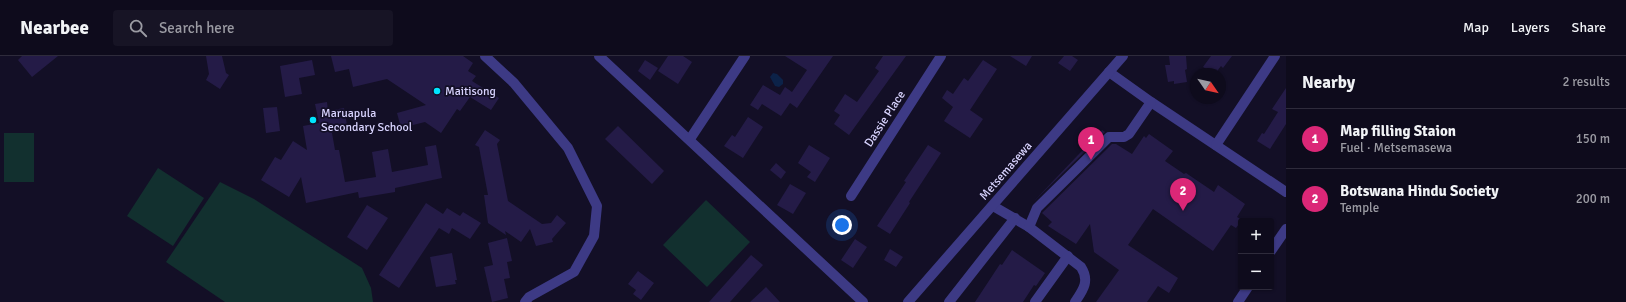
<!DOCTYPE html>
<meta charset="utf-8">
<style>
body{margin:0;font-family:Signika,sans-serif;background:#171425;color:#f1f3f6}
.controls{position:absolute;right:12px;bottom:12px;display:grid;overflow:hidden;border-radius:4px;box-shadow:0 1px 3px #0004}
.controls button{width:36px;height:36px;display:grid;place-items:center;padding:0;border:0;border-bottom:1px solid #2e2b3b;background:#0e0b1c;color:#f1f3f6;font:20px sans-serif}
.compass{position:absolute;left:1190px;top:12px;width:36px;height:36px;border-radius:50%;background:#0e0b1c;box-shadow:0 1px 3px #0004;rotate:124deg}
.you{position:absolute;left:842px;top:169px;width:14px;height:14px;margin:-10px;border:3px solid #fff;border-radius:50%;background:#1a73e8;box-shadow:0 0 0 6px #1a73e833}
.badge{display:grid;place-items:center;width:26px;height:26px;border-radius:50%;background:#db2777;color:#fff;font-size:13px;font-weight:700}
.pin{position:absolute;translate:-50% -33px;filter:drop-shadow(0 1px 2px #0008)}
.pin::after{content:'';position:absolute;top:21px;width:14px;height:12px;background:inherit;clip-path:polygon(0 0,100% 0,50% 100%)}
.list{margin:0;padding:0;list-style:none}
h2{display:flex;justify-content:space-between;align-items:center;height:52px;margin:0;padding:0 16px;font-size:17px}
h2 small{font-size:13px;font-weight:400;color:#9b9ba3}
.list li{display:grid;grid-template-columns:26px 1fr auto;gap:12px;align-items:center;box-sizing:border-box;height:60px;padding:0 16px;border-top:1px solid #2e2b3b}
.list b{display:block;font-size:15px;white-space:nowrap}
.list p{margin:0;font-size:13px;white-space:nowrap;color:#9b9ba3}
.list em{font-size:13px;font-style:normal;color:#9b9ba3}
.icon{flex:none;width:22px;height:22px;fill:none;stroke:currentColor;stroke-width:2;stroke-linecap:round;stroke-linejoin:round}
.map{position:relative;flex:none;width:1286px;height:246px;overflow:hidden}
header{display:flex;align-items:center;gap:24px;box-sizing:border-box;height:56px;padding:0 20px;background:#0e0b1c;border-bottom:1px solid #2e2b3b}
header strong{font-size:19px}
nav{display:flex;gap:22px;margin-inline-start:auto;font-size:14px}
.search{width:280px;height:36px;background:#171425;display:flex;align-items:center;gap:10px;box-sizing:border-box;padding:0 14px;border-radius:4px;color:#9b9ba3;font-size:15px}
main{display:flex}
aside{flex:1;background:#0e0b1c}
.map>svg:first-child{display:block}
.green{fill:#12302f}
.water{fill:#0c2248}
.building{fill:#241b47}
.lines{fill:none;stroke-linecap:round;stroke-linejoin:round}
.minor{stroke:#3d3a85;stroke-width:10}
.poi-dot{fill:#00e5ff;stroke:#130f26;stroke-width:1.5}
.labels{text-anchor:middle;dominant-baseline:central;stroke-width:3.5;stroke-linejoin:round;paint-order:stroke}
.poi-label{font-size:12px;fill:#d9d4ff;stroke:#130f26;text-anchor:start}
.street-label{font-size:12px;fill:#d9d4ff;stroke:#130f26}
</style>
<header>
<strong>Nearbee</strong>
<div class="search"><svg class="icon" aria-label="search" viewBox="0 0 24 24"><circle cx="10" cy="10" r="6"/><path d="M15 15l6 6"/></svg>Search here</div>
<nav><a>Map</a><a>Layers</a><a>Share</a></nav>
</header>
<main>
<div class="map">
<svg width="1286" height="246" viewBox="0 0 1286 246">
<rect width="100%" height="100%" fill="#130f26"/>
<!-- green -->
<g class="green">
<rect x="4" y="77" width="30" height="49"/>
<polygon points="158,112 204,142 173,190 127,160"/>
<polygon points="220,126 254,143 362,212 371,232 373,246 225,246 166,206"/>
<polygon points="706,144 750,186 707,231 663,189"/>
</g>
<!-- water -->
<polygon class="water" points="773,17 777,18 783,24 783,28 779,31 775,30 770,21"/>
<!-- building -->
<g class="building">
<polygon points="22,0 58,0 32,21 18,4"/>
<polygon points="206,0 222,0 226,17 229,19 220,33 206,24 209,18"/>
<polygon points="331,0 463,0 473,7 468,15 476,20 472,25 499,42 491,54 470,41 460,55 457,53 441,77 425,66 401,72 397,57 426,49 387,23 353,31 349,13 335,16"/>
<polygon points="668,0 683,0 692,6 678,28 658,15"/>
<polygon points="785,0 833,0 797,52 790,47 781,60 762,48 758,54 750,49 763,29 780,39 785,31 792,36 807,14"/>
<polygon points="883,0 906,0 849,79 834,68 840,59 834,55 845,38 857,46 879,15 875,12"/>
<polygon points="1010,0 1032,0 1026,10"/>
<polygon points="1064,0 1072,0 1078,4 1070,15 1058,7"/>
<polygon points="1169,0 1186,0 1187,13 1185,14 1187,26 1174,28 1174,25 1168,26 1165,9 1170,9"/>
<polygon points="1211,0 1232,0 1223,12 1221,10 1215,18 1203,11"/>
<polygon points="312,4 315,19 299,22 302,38 285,41 280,10"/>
<polygon points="645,4 658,12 650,24 638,15"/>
<polygon points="983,4 997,13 970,54 983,63 970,82 944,65 953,51 942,42 947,34 953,38 964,22 968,25"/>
<polygon points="1286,32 1286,68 1270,93 1257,85 1262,77 1264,78 1278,56 1272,53"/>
<polygon points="327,46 328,55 344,52 347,69 336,71 332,77 335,94 339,94 345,126 376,121 372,96 388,93 392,116 428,109 425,91 436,89 442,122 395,132 395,136 359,142 358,136 306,147 301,121 289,141 261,124 275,101 281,104 293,85 307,94 303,70 319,67 315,48"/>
<polygon points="277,51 280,75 266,77 263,52"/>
<polygon points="748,61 763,71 743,102 724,90 732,79 735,81"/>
<polygon points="618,70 664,115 652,128 605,83"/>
<polygon points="485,74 500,84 497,88 508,145 542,168 551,167 557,159 566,167 552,183 553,186 536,190 530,173 521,186 505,175 506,179 488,167 484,139 488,139 479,91 475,89"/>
<polygon points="1102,74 1105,76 1033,146"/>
<polygon points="1149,78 1173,95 1165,105 1184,118 1186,117 1214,136 1218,129 1245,148 1237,161 1242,164 1236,172 1231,169 1213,195 1153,153 1128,189 1178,222 1169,237 1158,230 1147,246 1096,246 1119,214 1094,196 1090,168 1076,188 1048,170 1052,166 1042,157 1112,88 1116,88 1132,98 1144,80 1146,82"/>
<polygon points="809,89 830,102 815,126 807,121 811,116 798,107"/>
<polygon points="928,89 941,97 909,146 910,147 890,178 877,170 906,126 904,125"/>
<polygon points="776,107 786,116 781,123 770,114"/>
<polygon points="790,128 806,137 793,158 777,149"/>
<polygon points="426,147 443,158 447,152 460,160 463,156 481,167 470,183 452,172 449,178 439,172 399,232 379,219"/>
<polygon points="367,149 388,162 367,194 347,181"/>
<polygon points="507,182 512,205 507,206 510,222 504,223 508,242 492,246 484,211 493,209 488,187"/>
<polygon points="855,183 867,191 853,212 841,204"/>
<polygon points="890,193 903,201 896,211 884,204"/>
<polygon points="1012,194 1045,217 1036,230 1034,229 1023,246 975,246 1000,208 1002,209"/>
<polygon points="452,197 457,224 455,224 456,228 436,231 430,201"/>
<polygon points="751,199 763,209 730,246 709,246"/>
<polygon points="638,215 654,227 641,244 633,238 636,234 628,228"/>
<polygon points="766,231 780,246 750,246"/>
</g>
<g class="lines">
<!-- minor -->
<g class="minor">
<polyline points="485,0 514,27 568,92 597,150 594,180 574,216 529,241 525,246"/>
<polyline points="599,0 863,246"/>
<polyline points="1109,16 1151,46 1286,136"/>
<polyline points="690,83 745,0"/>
<polyline points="1216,89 1275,0"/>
<polyline points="851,140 941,0"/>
<path d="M993,150L1029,171L1081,211C1090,225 1083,234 1075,246"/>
<polyline points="1029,171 1037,152 1109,81 1124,81 1129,78 1151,46"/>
<polyline points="1271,195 1286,173"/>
<polyline points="908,246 1123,0"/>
<polyline points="949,246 1015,162"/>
<polyline points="1035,246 1068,200"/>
<polyline points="1238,246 1248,231"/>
</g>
</g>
<!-- markers -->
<g class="poi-dot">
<circle cx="437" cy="35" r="4"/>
<circle cx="313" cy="64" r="4"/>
</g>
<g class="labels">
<!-- poi labels -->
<g class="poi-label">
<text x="445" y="35">Maitisong</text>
<text x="321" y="57">Maruapula<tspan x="321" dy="14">Secondary School</tspan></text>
</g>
<!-- street labels -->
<g class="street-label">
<text transform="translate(885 63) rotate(-57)">Dassie Place</text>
<text transform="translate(1006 115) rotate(-49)">Metsemasewa</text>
</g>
</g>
</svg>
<div class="controls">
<button>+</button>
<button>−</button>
</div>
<svg class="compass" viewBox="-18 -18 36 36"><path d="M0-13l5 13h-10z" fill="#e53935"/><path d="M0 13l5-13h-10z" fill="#9b9ba3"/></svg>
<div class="you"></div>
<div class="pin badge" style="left:1091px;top:104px">1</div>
<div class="pin badge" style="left:1183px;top:155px">2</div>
</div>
<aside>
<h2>Nearby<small>2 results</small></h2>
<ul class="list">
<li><span class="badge">1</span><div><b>Map filling Staion</b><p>Fuel · Metsemasewa</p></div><em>150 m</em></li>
<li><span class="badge">2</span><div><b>Botswana Hindu Society</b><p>Temple</p></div><em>200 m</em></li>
</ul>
</aside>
</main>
